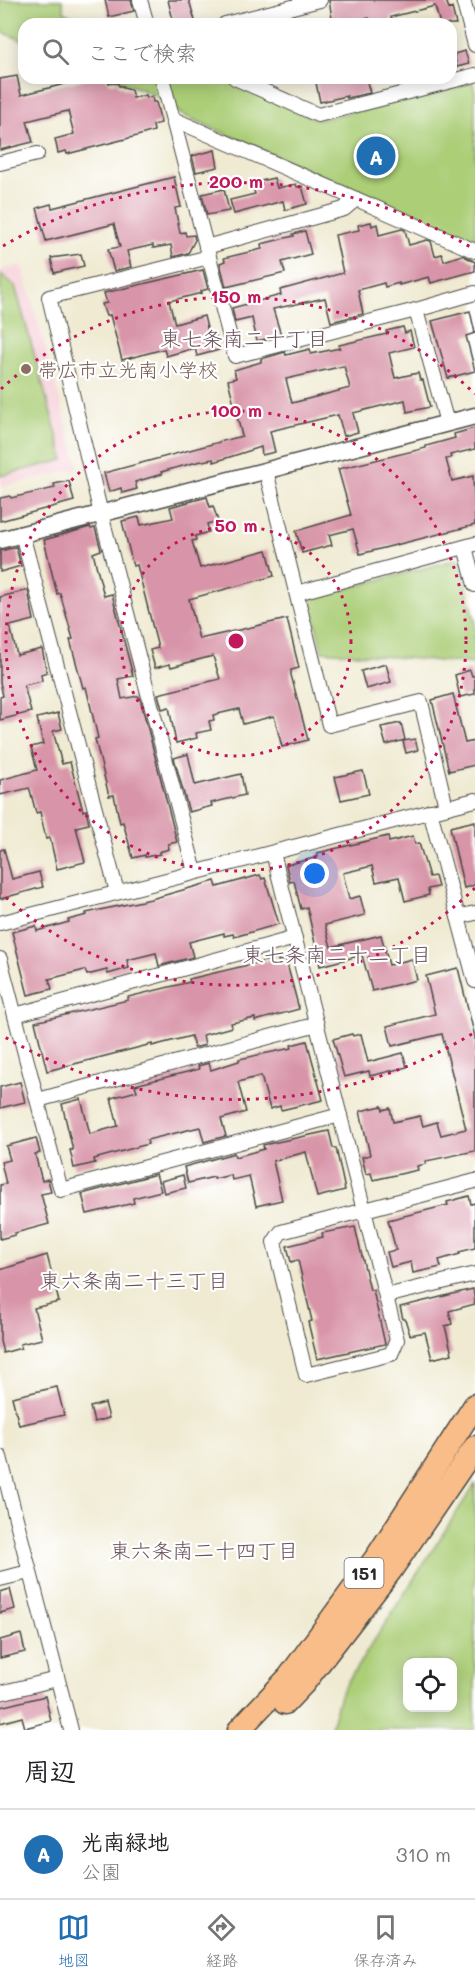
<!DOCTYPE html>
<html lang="ja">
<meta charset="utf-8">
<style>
body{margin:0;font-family:Mali,"Klee One",sans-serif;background:#f2f2f2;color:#202124}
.controls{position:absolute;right:18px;bottom:18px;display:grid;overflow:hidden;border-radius:12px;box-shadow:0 3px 15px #0003}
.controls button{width:54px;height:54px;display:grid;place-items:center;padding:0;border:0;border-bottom:2px solid #e0e0e0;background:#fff;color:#202124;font:30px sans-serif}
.you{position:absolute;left:315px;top:874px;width:21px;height:21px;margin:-15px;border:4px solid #fff;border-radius:50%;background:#1a73e8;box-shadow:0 0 0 9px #1a73e833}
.badge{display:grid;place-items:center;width:39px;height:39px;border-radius:50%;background:#1f6fb2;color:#fff;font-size:20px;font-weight:700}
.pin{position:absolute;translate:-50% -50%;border:3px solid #fff;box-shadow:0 2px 6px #0006}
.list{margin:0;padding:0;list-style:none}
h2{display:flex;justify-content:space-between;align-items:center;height:78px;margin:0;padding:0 24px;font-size:26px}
h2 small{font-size:20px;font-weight:400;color:#757577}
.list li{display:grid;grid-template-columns:39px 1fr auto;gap:18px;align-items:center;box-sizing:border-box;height:90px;padding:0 24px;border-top:2px solid #e0e0e0}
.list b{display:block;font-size:22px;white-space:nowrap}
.list p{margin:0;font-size:20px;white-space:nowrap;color:#757577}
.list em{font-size:20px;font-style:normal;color:#757577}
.icon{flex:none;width:33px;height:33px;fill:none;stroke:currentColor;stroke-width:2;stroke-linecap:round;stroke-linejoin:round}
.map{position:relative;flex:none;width:475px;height:1730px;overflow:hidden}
.search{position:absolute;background:#fff;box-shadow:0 3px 15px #0003;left:18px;right:18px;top:18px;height:66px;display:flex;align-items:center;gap:15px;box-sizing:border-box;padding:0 21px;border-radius:18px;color:#757577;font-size:22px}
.sheet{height:168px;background:#fff}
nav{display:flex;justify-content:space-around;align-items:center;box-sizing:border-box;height:84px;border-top:2px solid #e0e0e0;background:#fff;font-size:16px;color:#757577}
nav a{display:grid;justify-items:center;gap:3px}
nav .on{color:#1f6fb2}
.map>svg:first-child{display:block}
.built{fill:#f6cfd8}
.green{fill:#abce77;stroke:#6b7c51;stroke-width:1.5;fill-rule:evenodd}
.building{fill:#d894a8;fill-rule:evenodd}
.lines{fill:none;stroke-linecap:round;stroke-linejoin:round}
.minor-casing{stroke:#484844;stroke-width:16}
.tertiary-casing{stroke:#484844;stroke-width:19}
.primary-casing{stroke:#484844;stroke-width:25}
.minor{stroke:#fff;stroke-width:14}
.tertiary{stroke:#fff;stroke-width:16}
.primary{stroke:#f8bd89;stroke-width:22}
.ring{fill:none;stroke:#c2185b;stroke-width:3;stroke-dasharray:3 6}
.education-dot{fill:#8d6e63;stroke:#fff;stroke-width:2}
.labels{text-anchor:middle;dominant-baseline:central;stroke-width:4.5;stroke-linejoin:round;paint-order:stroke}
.shield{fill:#fff;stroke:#6b6b6b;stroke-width:1.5}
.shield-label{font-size:18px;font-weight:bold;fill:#2b2b2b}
.education-label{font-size:20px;fill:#785e54;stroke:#fff;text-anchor:start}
.neighbourhood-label{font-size:21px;fill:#685057;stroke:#fff}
.centre{fill:#c2185b;stroke:#fff;stroke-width:3}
.ring-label{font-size:18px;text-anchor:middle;font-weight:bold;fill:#c2185b;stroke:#fff;stroke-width:4.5;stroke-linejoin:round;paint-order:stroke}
</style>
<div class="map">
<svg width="475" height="1730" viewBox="0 0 475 1730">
<rect width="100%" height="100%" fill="#fff"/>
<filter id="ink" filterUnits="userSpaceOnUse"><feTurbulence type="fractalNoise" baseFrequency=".0167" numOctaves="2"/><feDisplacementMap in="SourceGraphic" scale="12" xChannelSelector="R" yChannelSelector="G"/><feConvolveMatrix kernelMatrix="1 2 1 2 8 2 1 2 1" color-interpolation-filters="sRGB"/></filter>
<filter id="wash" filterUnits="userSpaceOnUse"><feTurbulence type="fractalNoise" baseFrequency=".008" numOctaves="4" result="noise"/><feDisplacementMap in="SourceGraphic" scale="24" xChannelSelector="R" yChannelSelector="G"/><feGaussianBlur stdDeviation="1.35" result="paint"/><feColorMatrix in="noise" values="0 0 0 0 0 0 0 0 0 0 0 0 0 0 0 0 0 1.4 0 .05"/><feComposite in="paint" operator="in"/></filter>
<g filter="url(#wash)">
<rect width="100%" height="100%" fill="#efead1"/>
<!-- built -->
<polygon class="built" points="22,265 79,468 0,487 0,270"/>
<!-- green -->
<g class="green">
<polygon points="0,0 62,0 65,13 93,24 24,24 24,41 0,31"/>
<polygon points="113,78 220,78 318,120 473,82 475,92 475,244 181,114 157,96"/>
<polygon points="1,274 15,286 64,460 0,476"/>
<polygon points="459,559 475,620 475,664 322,651 310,598"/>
<path d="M475,1484V1730H330L341,1692ZM408,1662H452V1708H408Z"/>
</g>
<g id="blocks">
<!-- building -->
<g class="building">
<polygon points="105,0 131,0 134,11 109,17"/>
<polygon points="168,0 189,0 196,24 174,24"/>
<polygon points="329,0 446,0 449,9 452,8 456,24 440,24 435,6 391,17 392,21 381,24 370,24 369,18 345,24 333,24"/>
<polygon points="294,16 295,24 272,24 271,22"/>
<polygon points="465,51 469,64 457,67 454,54"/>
<polygon points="17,76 21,95 88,78 106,78 109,83 118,83 119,86 123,86 123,88 131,90 133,98 146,95 147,98 152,96 153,102 156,102 161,123 153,125 154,131 137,136 67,154 66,151 58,153 55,139 74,134 68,111 27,121 33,142 0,150 0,79"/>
<polygon points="315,78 366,78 370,93 347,98 347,96 320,102"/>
<polygon points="215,150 218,167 196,172 192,156"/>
<polygon points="174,177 181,207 175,208 180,233 185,232 186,236 194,235 195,240 188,253 173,257 171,245 153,248 153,245 127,251 131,267 114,271 108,249 120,247 114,224 46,241 37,208 51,204 52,208"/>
<polygon points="274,178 277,188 296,184 297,187 302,186 307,204 285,210 283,201 234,214 230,200 255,194 252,183"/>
<polygon points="224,189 229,211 207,215 202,194"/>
<polygon points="371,222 372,226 377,224 379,235 402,229 405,230 409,245 427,240 431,241 435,256 442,254 444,261 462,255 468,258 475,262 475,271 431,283 429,277 399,285 399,283 385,287 384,283 358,290 363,314 331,322 325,298 273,309 281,335 257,341 252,318 235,322 232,308 281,295 280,290 343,273 335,235 359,230 358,225"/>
<polygon points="305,231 311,254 282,262 285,273 226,287 220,263 225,261 224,258 262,249 261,244 294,236 293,234"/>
<polygon points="81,254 84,266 54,273 51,258"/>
<polygon points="203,270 208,289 201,291 202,293 169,301 175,324 204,316 208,332 210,331 211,335 215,334 219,350 197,356 195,348 166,356 164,349 122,360 110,315 106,316 102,304 107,303 104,293"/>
<polygon points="470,311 475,333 466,336 475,371 448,378 432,321"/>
<path d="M403,327L405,333L410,331L414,347L389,353L395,378L418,373L420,380H423L430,407L407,412L405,400L353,413L358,432L344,436L338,415L270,431L275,452L262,455L261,447L214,462L213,459L197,462L161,472L162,474L135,482L137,489L122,493L121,488L109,492L104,473L242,436L228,380L236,378L234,370L261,362V359L285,352L286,355L310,349L311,354L340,348L339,345L387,334L386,331ZM344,366L350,388L292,403L286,379Z"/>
<polygon points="475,428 475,449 450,455 451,458 446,459 452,481 473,476 475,525 360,554 353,529 329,535 332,545 302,553 296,531 351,515 338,469 426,448 426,446 455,438 454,434"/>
<polygon points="69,481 74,501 0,521 0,498 10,496 11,498 55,488 54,484"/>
<polygon points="207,497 210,507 213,506 218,521 207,524 209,532 195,536 196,540 192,541 200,568 267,550 274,576 189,599 199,639 287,619 299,668 291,670 291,675 308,740 282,747 274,716 243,724 239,709 213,715 214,720 209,721 211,730 196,733 197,738 176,743 169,707 162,709 158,694 220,679 213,656 171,667 170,664 155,668 150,650 158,648 137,565 133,566 122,521 139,517 141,525 173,518 170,507"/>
<polygon points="90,527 91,529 95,528 101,550 93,553 104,596 112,594 133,676 118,679 122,699 138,696 140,698 177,842 168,844 169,849 159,852 160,854 145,857 145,855 133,858 123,822 120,823 114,795 109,796 95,739 98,738 86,687 83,688 70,640 73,639 60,593 57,594 44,540"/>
<polygon points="16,547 21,566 0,572 0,551"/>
<polygon points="28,590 34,620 10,626 17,655 42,649 47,672 41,674 42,681 24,685 31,712 0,720 0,697 3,696 0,682 0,597"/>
<polygon points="386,664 391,682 366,689 361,671"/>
<polygon points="470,670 472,676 475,676 475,694 460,697 455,675"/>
<polygon points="453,694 465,743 475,741 475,765 449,771 432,700"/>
<polygon points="58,713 62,729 53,731 62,764 70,762 83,811 86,810 89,824 76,827 85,862 57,869 50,838 46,839 40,812 36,813 30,790 29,788 0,795 0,780 37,770 31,747 43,744 37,718"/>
<polygon points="401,723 405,740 386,745 381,727"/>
<polygon points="415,739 418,750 406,753 403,741"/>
<polygon points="188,754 195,785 241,774 245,795 211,803 212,806 189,812 174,758"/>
<polygon points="363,771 369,794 341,800 335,777"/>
<polygon points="475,821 475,885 464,888 450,827"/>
<polygon points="388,836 389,842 413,836 415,844 419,843 429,877 435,876 438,887 428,889 429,895 405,901 399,877 376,882 372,866 343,873 349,899 360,896 365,915 325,925 331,947 381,935 389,965 412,959 417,980 372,991 362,955 320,966 307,907 301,909 294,881 290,882 286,865 318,857 317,853"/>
<polygon points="4,849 12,879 39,872 43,887 0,899 0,850"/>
<polygon points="260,875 262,879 265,878 279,924 234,937 233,934 224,936 224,933 189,942 193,957 159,966 156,953 127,960 129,968 108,974 107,970 87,975 85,970 49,979 52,989 28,995 12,932 36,926 37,931 69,922 68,920 87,915 86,913 151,899 215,881 217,887"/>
<polygon points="278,958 278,961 286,960 299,1009 255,1021 255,1018 231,1023 232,1027 203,1035 205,1045 194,1048 191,1036 152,1046 152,1044 47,1071 35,1022 128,1000 128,997 190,982 189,979"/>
<polygon points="458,968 475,1037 475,1151 426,1161 426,1164 417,1166 418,1170 373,1180 371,1173 366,1174 362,1157 370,1155 360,1111 382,1106 383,1110 390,1108 393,1122 420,1116 423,1126 437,1122 441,1135 466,1129 442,1034 392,1046 387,1026 435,1014 426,976"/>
<polygon points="352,1034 353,1036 361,1034 368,1062 403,1053 407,1067 370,1076 369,1071 344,1077 333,1039"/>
<polygon points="307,1041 323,1100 281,1110 280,1106 270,1109 261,1076 238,1082 246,1112 221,1119 226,1136 204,1142 200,1127 147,1140 148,1144 94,1159 95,1163 74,1168 70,1150 73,1150 62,1104 81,1099 90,1134 118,1126 111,1098 137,1091 135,1085 199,1069 198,1066 209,1063 211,1070 239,1061 239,1059 292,1048 291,1045"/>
<polygon points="20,1082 25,1102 0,1108 0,1087"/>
<polygon points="329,1131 333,1148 336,1148 345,1190 317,1197 306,1152 273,1161 282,1200 256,1206 249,1176 232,1180 231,1175 214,1179 214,1177 188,1183 184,1167 231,1154 234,1153 235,1157 264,1149 263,1145"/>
<polygon points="36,1138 40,1153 35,1154 42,1181 48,1179 51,1192 41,1194 49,1224 15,1233 15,1235 0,1239 0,1185 6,1184 1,1162 10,1160 6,1146"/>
<polygon points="156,1174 161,1191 133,1198 134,1203 87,1214 82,1194"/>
<polygon points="183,1175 186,1188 164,1193 161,1181"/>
<polygon points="469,1196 471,1204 475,1203 475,1248 459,1252 460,1254 439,1260 441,1267 413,1273 411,1262 391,1267 387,1252 396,1250 388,1220 448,1205 447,1202"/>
<polygon points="355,1227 370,1290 373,1290 385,1344 317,1359 308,1322 312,1321 298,1260 291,1262 287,1246 323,1237 322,1233"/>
<polygon points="47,1255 59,1302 34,1308 42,1339 20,1344 21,1348 3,1353 0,1341 0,1270"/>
<polygon points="473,1289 475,1304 449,1311 452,1324 445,1326 452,1354 432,1359 425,1332 410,1335 405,1319 403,1319 400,1307"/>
<polygon points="57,1387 64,1415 19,1425 12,1397"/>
<polygon points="105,1403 109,1418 94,1422 90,1407"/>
<polygon points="10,1589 15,1609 0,1613 0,1592"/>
<polygon points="21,1634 25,1652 0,1658 0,1640"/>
<polygon points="45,1696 51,1721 25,1728 22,1717 0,1723 0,1707"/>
</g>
</g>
</g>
<g filter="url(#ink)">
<use href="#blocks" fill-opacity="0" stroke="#484844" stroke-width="1.5"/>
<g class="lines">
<defs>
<g id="minor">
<polyline points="140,0 147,24"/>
<polyline points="463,0 475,45"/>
<polyline points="225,24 320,0"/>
<polyline points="162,78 235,356 416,310 475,293"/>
<polyline points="235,78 318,115 475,75"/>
<polyline points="173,119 475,251"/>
<polyline points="0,163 37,154"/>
<polyline points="206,247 344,209 356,199"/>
<polyline points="416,310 447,423"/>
<polyline points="266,471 329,725 421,702 446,807"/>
<polyline points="22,534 117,892"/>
<polyline points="465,547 475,585"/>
<polyline points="297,593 475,544"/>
<polyline points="430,811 475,981"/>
<polyline points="273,853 397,1340 391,1354 306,1375 274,1242 281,1232 475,1181"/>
<polyline points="195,872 101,514 49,297 209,257"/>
<polyline points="458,917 475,913"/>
<polyline points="0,923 475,800"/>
<polyline points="0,959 61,1190 340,1115"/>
<polyline points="15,1015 295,938"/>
<polyline points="38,1100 317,1024"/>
<polyline points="386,1296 475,1274"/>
<polyline points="0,1457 71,1730"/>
<polyline points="0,1579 29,1572"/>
<polyline points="0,1693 57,1679"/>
</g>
<polyline id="tertiary" points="0,540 475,416"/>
<g id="primary">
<polyline points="285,1703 303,1684 391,1570 475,1447"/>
<polyline points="239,1730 289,1677 378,1555 475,1405"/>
</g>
</defs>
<!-- minor casing -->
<use href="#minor" class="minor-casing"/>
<!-- tertiary casing -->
<use href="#tertiary" class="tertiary-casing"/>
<!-- primary casing -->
<use href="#primary" class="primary-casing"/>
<!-- minor -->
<use href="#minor" class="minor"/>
<!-- tertiary -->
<use href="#tertiary" class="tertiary"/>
<!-- primary -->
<use href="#primary" class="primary"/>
</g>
</g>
<!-- distance rings -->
<g class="ring">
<circle cx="236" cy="641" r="115"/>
<circle cx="236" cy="641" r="230"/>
<path d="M475 888A344 344 0 0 1 1 893M1 389A344 344 0 0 1 475 394"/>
<path d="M472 1034A459 459 0 0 1 3 1036M3 246A459 459 0 0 1 472 248"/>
</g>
<!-- markers -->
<circle class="education-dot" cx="26" cy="369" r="6"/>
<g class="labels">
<!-- shield labels -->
<rect class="shield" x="344.5" y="1558" width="39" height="30" rx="4.5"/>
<g class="shield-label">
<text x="364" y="1573">151</text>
</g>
<!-- education labels -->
<g class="education-label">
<text x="38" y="369">帯広市立光南小学校</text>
</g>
<!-- neighbourhood labels -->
<g class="neighbourhood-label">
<text x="244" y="337">東七条南二十丁目</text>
<text x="337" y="953">東七条南二十二丁目</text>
<text x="134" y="1279">東六条南二十三丁目</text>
<text x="204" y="1549">東六条南二十四丁目</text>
</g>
</g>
<circle cx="236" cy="641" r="9" class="centre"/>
<g class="ring-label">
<text x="236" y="188">200 m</text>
<text x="236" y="303">150 m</text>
<text x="236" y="417">100 m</text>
<text x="236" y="532">50 m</text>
</g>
</svg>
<div class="controls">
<button><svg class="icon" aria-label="locate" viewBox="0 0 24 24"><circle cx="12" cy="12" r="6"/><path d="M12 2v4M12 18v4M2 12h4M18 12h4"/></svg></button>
</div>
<div class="you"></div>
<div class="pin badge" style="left:376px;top:156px">A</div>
<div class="search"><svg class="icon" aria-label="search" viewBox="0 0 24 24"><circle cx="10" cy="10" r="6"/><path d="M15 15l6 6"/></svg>ここで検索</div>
</div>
<section class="sheet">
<h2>周辺<small></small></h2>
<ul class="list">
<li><span class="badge">A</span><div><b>光南緑地</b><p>公園</p></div><em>310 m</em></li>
</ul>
</section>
<nav>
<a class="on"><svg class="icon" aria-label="map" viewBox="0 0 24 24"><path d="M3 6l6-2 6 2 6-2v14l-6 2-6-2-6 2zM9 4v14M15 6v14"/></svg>地図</a>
<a><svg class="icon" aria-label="directions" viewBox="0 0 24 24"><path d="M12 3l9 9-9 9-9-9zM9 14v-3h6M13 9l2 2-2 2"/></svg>経路</a>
<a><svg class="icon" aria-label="saved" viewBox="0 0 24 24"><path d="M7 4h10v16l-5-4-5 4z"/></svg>保存済み</a>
</nav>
